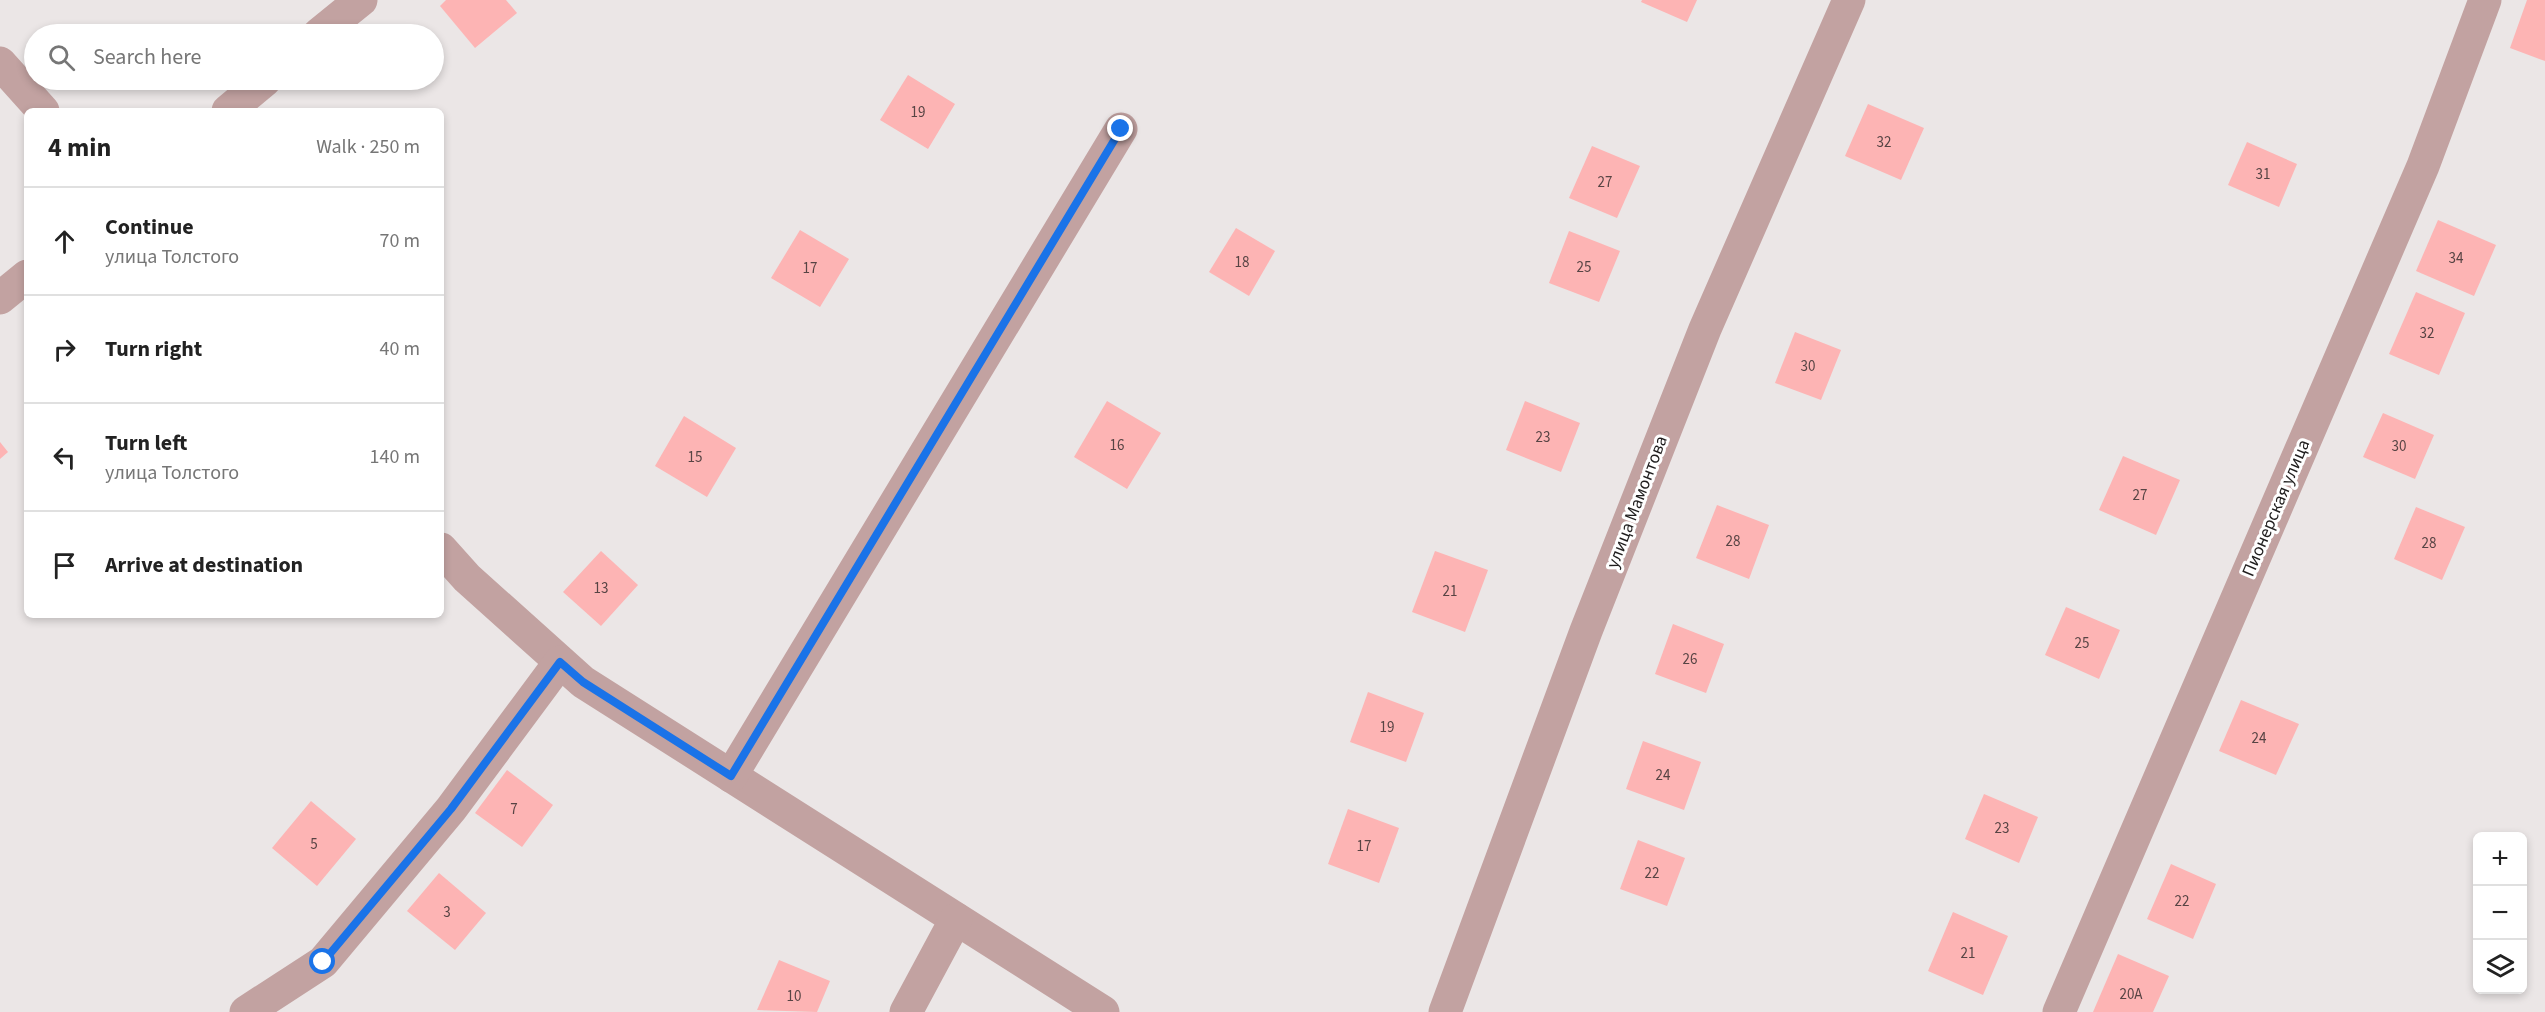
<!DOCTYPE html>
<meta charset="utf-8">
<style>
body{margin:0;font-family:"Source Sans 3",sans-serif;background:#f2f2f2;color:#222}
.controls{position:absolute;right:18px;bottom:18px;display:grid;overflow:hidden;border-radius:9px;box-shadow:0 3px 9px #0003}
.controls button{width:54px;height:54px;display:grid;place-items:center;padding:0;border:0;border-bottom:2px solid #e0e0e0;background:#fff;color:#222;font:30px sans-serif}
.stop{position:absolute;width:18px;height:18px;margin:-14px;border:4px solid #1a73e8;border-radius:50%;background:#fff}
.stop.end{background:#1a73e8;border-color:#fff;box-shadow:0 2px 6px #0008}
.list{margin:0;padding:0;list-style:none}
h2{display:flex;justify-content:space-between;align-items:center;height:78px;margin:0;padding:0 24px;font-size:26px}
h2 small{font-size:20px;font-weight:400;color:#767676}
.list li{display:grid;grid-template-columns:39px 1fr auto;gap:18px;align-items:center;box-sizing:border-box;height:108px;padding:0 24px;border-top:2px solid #e0e0e0}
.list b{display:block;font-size:22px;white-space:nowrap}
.list p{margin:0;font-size:20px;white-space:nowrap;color:#767676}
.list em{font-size:20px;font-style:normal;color:#767676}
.icon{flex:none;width:33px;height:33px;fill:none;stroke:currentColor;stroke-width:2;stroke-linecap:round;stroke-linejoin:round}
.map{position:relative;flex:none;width:2545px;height:1012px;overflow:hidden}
.search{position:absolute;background:#fff;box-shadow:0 3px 9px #0003;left:24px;top:24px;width:420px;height:66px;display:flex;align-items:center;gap:15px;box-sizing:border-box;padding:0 21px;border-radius:33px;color:#767676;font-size:22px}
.panel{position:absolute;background:#fff;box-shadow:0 3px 9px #0003;left:24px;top:108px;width:420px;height:510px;border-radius:9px}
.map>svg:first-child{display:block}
.building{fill:#fdb4b4}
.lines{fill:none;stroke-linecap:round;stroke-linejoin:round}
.minor{stroke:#c2a2a1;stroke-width:33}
.route{stroke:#1a73e8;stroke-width:8}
.labels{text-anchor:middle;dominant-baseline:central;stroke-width:6;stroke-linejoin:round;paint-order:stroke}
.number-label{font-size:15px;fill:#574444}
.street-label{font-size:18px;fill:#201e1e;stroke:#fff}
</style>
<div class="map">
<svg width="2545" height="1012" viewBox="0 0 2545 1012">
<rect width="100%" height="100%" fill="#ebe6e6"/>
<!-- building -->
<g class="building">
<polygon points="446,0 506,0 517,13 475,48 440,6"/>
<polygon points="1642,0 1697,0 1687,22 1641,2"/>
<polygon points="2527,0 2545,0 2545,61 2510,48"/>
<polygon points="908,75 955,104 928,149 880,120"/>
<polygon points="1868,104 1924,128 1901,180 1845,156"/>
<polygon points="2247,142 2297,164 2279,207 2228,185"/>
<polygon points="1592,146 1640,166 1617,218 1569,198"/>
<polygon points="2438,220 2496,245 2474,296 2416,271"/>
<polygon points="1236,228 1275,251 1249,296 1209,272"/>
<polygon points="800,230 849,259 820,307 771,278"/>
<polygon points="1569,231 1620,251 1599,302 1549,283"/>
<polygon points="2416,292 2465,313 2439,375 2389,354"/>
<polygon points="1795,332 1841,350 1821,400 1775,383"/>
<polygon points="1107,401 1161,433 1127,489 1074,457"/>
<polygon points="1525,401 1580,423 1561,472 1506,450"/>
<polygon points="2383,413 2434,435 2415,479 2363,457"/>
<polygon points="684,416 736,448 707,497 655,466"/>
<polygon points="0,442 8,452 0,459"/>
<polygon points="2123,456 2180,480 2156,535 2099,510"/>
<polygon points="1717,505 1769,525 1749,579 1696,558"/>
<polygon points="2416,507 2465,527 2442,580 2394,559"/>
<polygon points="601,551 638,585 601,626 563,592"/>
<polygon points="1435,551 1488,570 1465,632 1412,612"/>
<polygon points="2066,607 2120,630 2099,679 2045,655"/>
<polygon points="1673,624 1724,644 1706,693 1655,674"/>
<polygon points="1368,692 1424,713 1406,762 1350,742"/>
<polygon points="2241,700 2299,724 2276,775 2219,751"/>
<polygon points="1643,741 1701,762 1684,810 1626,789"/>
<polygon points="507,770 553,805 522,847 475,813"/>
<polygon points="1984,794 2038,817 2019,863 1965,839"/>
<polygon points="311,801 356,839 317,886 272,848"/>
<polygon points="1348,809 1399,828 1379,883 1328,864"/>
<polygon points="1638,840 1685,858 1667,906 1620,889"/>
<polygon points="2171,864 2216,884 2193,939 2147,919"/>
<polygon points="439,873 486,913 455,950 407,911"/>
<polygon points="1953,912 2008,936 1983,995 1928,971"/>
<polygon points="2118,954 2169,976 2153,1012 2093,1012"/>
<polygon points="779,960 830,981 817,1012 757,1010"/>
</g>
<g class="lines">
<!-- minor -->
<g class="minor">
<polyline points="319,34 361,0"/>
<polyline points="0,63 43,111"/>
<polyline points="228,111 265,80"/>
<polyline points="0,298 27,276"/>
<polyline points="441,549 467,578 583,682 1103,1012"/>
<polyline points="731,776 1121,129"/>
<polyline points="246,1012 323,962 451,809 560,662"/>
<polyline points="906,1012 956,919"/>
<polyline points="1445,1012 1586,631 1705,329 1849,0"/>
<polyline points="2059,1012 2423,166 2485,0"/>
</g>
</g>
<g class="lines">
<!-- route -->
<polyline class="route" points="323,962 451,809 560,662 583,682 731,776 1121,129"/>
</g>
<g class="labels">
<!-- number labels -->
<g class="number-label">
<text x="918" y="112">19</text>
<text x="1884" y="142">32</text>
<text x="2263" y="174">31</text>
<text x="1605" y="182">27</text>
<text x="2456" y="258">34</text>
<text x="1242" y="262">18</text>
<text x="1584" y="267">25</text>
<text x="810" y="268">17</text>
<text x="2427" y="333">32</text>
<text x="1808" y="366">30</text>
<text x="1543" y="437">23</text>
<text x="1117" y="445">16</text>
<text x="2399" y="446">30</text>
<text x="695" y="457">15</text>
<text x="2140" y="495">27</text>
<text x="1733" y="541">28</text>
<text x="2429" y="543">28</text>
<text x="601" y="588">13</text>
<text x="1450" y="591">21</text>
<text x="2082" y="643">25</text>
<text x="1690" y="659">26</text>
<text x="1387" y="727">19</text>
<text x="2259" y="738">24</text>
<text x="1663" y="775">24</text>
<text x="514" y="809">7</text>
<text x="2002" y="828">23</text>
<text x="314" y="844">5</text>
<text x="1364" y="846">17</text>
<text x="1652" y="873">22</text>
<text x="2182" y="901">22</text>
<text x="447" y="912">3</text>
<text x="1968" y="953">21</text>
<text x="2131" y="994">20А</text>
<text x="794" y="996">10</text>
</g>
<!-- street labels -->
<g class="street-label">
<text transform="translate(1637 502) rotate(-69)">улица Мамонтова</text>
<text transform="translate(2276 508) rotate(-67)">Пионерская улица</text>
</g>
</g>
</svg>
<div class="controls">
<button>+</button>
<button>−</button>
<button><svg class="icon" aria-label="layers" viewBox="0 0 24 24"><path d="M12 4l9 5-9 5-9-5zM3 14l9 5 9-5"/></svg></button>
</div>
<div class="stop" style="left:323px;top:962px"></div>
<div class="stop end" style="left:1121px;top:129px"></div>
<div class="search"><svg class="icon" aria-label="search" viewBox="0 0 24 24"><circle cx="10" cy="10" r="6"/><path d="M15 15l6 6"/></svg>Search here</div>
<section class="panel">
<h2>4 min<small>Walk · 250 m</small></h2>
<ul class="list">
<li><svg class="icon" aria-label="ahead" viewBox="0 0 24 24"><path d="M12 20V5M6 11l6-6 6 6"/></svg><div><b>Continue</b><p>улица Толстого</p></div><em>70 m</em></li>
<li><svg class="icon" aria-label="right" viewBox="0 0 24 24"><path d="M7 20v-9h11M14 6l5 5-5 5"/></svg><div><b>Turn right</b></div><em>40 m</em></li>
<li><svg class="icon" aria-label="left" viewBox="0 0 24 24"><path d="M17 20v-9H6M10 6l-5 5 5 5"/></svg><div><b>Turn left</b><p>улица Толстого</p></div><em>140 m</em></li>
<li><svg class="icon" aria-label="arrive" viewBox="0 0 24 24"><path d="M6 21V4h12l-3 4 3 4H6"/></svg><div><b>Arrive at destination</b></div></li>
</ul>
</section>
</div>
